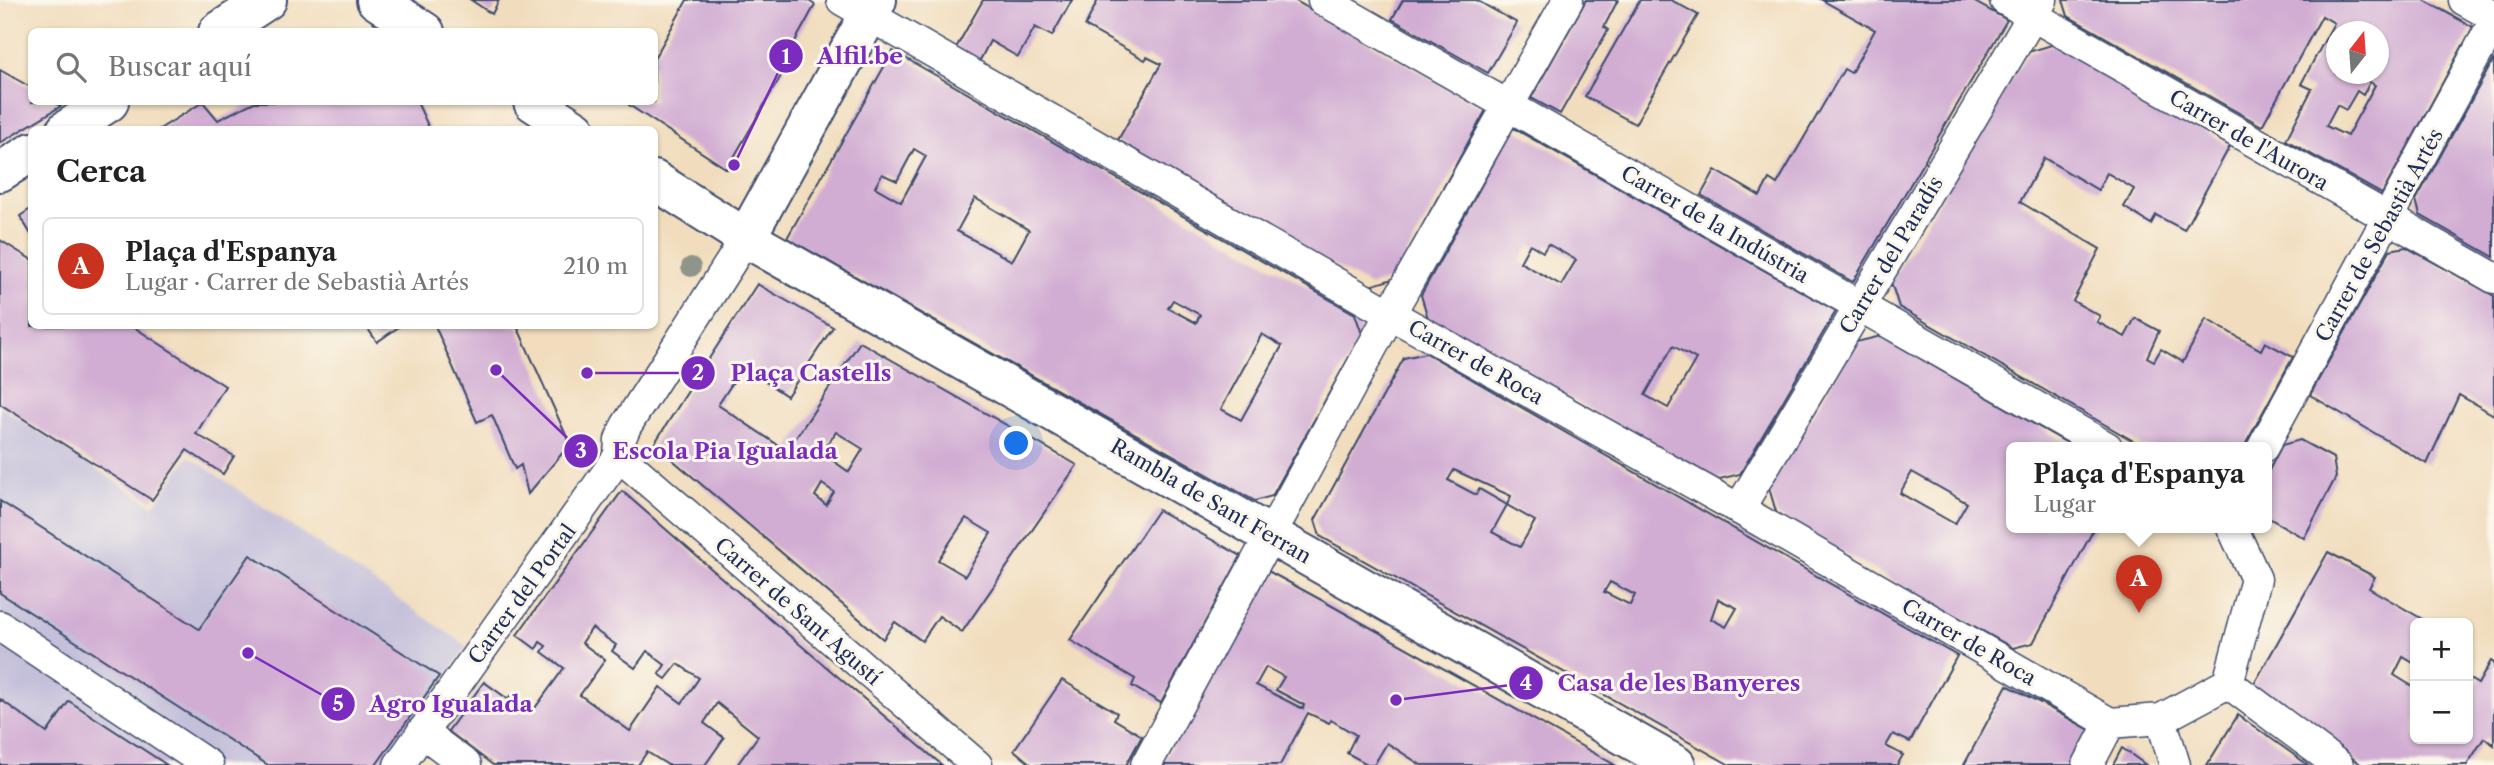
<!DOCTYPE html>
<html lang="es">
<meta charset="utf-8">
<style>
body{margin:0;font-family:"Libre Caslon Text",serif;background:#f2f2f2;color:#222}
.controls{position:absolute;right:21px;bottom:21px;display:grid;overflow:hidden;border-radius:10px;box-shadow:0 2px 5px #0004}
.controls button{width:63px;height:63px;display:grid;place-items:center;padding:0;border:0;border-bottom:2px solid #e0e0e0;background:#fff;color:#222;font:35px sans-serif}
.compass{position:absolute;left:2326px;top:21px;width:63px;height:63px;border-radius:50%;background:#fff;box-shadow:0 2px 5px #0004;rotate:17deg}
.you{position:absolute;left:1017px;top:444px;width:24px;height:24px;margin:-18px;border:5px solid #fff;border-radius:50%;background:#1a73e8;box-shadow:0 0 0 10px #1a73e833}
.badge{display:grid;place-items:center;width:46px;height:46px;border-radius:50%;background:#c8321e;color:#fff;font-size:23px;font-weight:700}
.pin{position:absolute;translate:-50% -58px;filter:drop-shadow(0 2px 4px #0008)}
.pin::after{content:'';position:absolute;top:37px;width:24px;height:21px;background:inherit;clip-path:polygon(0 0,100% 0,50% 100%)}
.popup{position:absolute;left:2006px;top:442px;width:266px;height:91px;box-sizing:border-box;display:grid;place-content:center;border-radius:10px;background:#fff;filter:drop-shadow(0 2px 5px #0005);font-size:23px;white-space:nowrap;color:#767676}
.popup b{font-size:26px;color:#222}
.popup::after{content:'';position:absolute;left:50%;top:100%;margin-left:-14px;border:14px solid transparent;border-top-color:#fff}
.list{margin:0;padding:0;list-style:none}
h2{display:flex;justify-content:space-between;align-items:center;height:91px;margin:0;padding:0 28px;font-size:30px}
h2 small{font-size:23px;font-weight:400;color:#767676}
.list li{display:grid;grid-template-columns:46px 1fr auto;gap:21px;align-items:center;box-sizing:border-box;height:98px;margin:0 14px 14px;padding:0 14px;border:2px solid #e0e0e0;border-radius:10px}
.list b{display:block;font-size:26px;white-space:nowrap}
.list p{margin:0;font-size:23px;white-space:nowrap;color:#767676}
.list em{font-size:23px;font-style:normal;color:#767676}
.icon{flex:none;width:38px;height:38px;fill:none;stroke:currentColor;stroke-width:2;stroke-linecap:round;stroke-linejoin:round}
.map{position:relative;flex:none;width:2494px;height:765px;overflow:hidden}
.search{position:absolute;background:#fff;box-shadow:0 2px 5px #0004;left:28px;top:28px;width:630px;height:77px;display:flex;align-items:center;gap:18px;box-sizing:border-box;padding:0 24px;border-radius:10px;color:#767676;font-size:26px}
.panel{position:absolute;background:#fff;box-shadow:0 2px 5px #0004;left:28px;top:126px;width:630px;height:203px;border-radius:10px}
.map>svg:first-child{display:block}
.industrial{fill:#c5c0da}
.building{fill:#d1add3;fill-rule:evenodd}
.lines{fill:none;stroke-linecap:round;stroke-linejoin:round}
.minor-casing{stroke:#3b496c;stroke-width:33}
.tertiary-casing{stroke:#3b496c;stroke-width:42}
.minor{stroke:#fff;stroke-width:30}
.tertiary{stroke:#fff;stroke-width:38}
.tree{fill:#90958b}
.labels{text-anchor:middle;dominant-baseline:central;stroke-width:6;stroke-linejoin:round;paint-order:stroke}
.street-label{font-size:21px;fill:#1b2f5e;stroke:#fbf7ec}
.leader{fill:none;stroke:#7b2cbf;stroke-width:2.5}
.callout-dot{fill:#7b2cbf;stroke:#fbf7ec;stroke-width:2.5}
.mark-label{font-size:21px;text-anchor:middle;font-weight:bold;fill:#fff}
.callout-label{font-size:23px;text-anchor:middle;font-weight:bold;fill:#7b2cbf;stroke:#fbf7ec;stroke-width:6;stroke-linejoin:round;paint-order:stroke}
</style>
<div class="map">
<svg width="2494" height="765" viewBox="0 0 2494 765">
<rect width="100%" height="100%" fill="#fbf7ec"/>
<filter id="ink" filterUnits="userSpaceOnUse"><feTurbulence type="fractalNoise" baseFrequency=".0143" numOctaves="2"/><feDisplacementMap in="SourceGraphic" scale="14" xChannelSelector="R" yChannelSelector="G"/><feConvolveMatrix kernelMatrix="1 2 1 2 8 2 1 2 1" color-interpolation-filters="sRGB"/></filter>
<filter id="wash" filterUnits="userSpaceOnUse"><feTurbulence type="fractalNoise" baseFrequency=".00686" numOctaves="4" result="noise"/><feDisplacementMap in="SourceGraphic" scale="28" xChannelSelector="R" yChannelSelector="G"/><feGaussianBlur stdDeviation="1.57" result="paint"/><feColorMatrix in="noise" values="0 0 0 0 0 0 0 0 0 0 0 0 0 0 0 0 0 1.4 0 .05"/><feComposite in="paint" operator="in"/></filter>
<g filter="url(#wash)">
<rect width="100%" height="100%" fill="#f1ddbd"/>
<!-- industrial -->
<polygon class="industrial" points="0,407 154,506 189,456 467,646 384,765 0,765"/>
<g id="blocks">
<!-- building -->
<g class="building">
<polygon points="471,0 499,0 492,14"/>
<polygon points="687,0 807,0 815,5 781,67 785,69 727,169 629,105 631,102 654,102 654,59"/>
<polygon points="983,0 1072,0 1052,36 1035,27 1018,57 990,41 979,62 956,48"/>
<polygon points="1098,0 1294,0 1486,110 1393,279 1370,286 1118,140 1161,64 1147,57 1145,60 1085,26"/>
<polygon points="1403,0 1476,0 1517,23 1488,73 1392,19"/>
<polygon points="1586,0 1618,0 1604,27 1608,30 1560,114 1531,98"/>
<polygon points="1640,0 1671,0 1698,15 1635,124 1585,96"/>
<polygon points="1822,0 1971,0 2007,20 1853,282 1701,195 1715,170 1760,196 1769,179 1777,184 1844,69 1851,73 1875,30"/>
<path d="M2063,0H2424L2473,27L2382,194L2286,140L2312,89L2301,84L2334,23L2322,16L2262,126L2068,16ZM2336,32H2378V74H2336ZM2370,82L2375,85L2347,136L2326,126L2337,105L2346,110L2357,91L2363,95Z"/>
<polygon points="2055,44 2230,146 2184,230 2156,215 2151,224 2124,207 2134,189 2107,173 2098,190 2044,158 2020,202 2100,249 2073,301 2100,316 2097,322 2125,337 2135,318 2159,331 2147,357 2154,361 2161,349 2183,362 2206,319 2261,350 2265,342 2293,357 2244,447 2144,447 1899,307 1891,282 1960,166 2028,52"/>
<path d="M893,51L1355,314L1362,334L1272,496L1255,501L787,238ZM914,149L926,156L901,202L875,187L882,174L897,181ZM975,198L1029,230L1012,261L957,231ZM1173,300L1200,315L1196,323L1168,308ZM1262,334L1282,346L1241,420L1221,409Z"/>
<polygon points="2494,59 2494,257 2420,215 2416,200"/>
<polygon points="0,70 32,88 32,102 53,102 61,106 0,143"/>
<polygon points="203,102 218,120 254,102 417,102 430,130 158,130"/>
<path d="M1513,128L1836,311L1740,474L1716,480L1428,318L1421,295ZM1530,244L1543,252L1548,244L1576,260L1561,285L1520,262ZM1673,346L1696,359L1668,408L1645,395Z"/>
<polygon points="32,208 32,236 20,216"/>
<polygon points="0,240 32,260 32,326 132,326 225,386 196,434 234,456 223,474 187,450 152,500 0,404"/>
<polygon points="2406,247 2494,296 2494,415 2459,395 2427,464 2310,395 2390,250"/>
<path d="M757,284L833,327L787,396L743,367L718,405L787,451L860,342L1077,465L962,632L939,616L922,641L895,622L883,639L654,444ZM836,432L863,449L849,472L822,453ZM822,484L834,492L826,505L815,496ZM966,518L991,533L965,576L938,560Z"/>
<polygon points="366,326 400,326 377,342"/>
<polygon points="435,326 517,326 570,444 528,494 521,465 515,469 492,415 477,422"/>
<path d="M1881,336L2074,447H2011V527H2095L2033,643L2013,648L1777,515L1769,488L1856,342ZM1912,472L1967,503L1955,524L1900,493Z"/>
<path d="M1426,353L1957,656L1910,742L1893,734L1886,746L1903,755L1897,765H1730L1320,536L1315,520L1404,358ZM1454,470L1511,496L1507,505L1535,521L1520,547L1492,532L1507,505L1479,489L1476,495L1448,480ZM1610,582L1635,595L1630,605L1604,592ZM1718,599L1737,608L1726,627L1711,619Z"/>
<polygon points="2300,440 2333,458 2336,477 2304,538 2267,517 2267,474 2282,445"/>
<path d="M622,491L731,586L942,765H737L758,736L717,703L704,723L724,738L705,765H668L647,752L638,765H493L448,731L484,682L508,699L510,696L532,712L564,668L542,652L546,646L540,642L536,649L517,635ZM592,628L616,645L612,651L635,668L647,651L665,665L659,674L666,679L678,664L699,678L682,703L660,687L630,731L580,695L605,660L582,643Z"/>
<polygon points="0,501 199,629 250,555 439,676 376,765 268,765 0,593"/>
<polygon points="1158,510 1241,556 1161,703 1132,686 1135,679 1070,640"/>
<polygon points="2328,552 2375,577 2369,588 2429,623 2415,623 2415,664 2403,657 2394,675 2415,688 2415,739 2468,739 2468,678 2478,684 2491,661 2494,663 2494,745 2484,738 2467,765 2362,765 2253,686"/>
<path d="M1268,571L1325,602L1615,765H1421L1387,743L1374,765H1369L1347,753L1356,735L1331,720L1329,723L1308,713L1280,765H1162ZM1266,667L1284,677L1276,690L1304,705L1303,709L1256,685Z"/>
<polygon points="1062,680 1117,713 1114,719 1142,736 1126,765 1032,765 1014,750"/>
<polygon points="2007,685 2090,730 2072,765 1964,765"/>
<polygon points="0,699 47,733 69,701 167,765 0,765"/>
<polygon points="2238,715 2290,752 2308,765 2207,765"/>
<polygon points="2122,748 2146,765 2113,765"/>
</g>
</g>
</g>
<g filter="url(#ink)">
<use href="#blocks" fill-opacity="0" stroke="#3b496c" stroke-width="2"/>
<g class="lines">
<defs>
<g id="minor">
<polyline points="842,0 1390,314 1739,509 2110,723"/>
<polyline points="1323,0 2107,447"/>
<polyline points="2005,0 2494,278"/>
<polyline points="2464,0 2494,17"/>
<polyline points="2263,447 2494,22"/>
<polyline points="619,456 977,765"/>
<polyline points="619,456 620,440 626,426 746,238"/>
<polyline points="1739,509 2042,0"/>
<polyline points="0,626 208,765"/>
<polyline points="2228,683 2338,765"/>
<polyline points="2161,719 2175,765"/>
<polyline points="422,732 466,765"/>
<polyline points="399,765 619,456"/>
<polyline points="1146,765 1390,314 1568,0"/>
<polyline points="2088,765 2110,723 2161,719 2228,683 2256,579 2232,527"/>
</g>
<g id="tertiary">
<polyline points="376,0 425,32"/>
<polyline points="218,32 267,0"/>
<polyline points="533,102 576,130"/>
<polyline points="66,130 109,102"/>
<polyline points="0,172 32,152"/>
<polyline points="654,180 746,238 1676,765"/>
<polyline points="746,238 877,0"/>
</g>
</defs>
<!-- minor casing -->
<use href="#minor" class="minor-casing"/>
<!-- tertiary casing -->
<use href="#tertiary" class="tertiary-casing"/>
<!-- minor -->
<use href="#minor" class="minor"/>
<!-- tertiary -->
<use href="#tertiary" class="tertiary"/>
</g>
<!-- trees -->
<circle class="tree" cx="691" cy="267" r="10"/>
</g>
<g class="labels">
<!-- street labels -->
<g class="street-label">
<text transform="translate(2249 140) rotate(30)">Carrer de l'Aurora</text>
<text transform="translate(1715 224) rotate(30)">Carrer de la Indústria</text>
<text transform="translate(2379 235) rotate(-61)">Carrer de Sebastià Artés</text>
<text transform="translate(1891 255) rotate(-59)">Carrer del Paradís</text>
<text transform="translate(1476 362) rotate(29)">Carrer de Roca</text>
<text transform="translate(1211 501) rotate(30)">Rambla de Sant Ferran</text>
<text transform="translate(522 594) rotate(-54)">Carrer del Portal</text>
<text transform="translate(798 611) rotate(41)">Carrer de Sant Agustí</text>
<text transform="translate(1969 642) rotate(30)">Carrer de Roca</text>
</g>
</g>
<!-- callouts -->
<path class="leader" d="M734 165L786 56M587 373L698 373M496 370L581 451M1396 700L1526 683M248 653L338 704"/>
<g class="callout-dot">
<circle cx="734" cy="165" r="7"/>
<circle cx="587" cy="373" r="7"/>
<circle cx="496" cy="370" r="7"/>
<circle cx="1396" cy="700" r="7"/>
<circle cx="248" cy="653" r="7"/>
<circle cx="786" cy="56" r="18"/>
<circle cx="698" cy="373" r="18"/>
<circle cx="581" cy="451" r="18"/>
<circle cx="1526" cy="683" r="18"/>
<circle cx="338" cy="704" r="18"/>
</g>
<g class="mark-label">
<text x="786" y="64">1</text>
<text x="698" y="380">2</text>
<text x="581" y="458">3</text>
<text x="1526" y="690">4</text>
<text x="338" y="711">5</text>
</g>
<g class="callout-label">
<text x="860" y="64">Alfil.be</text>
<text x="811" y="381">Plaça Castells</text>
<text x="725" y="459">Escola Pia Igualada</text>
<text x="1679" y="691">Casa de les Banyeres</text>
<text x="451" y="712">Agro Igualada</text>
</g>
</svg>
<div class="controls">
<button>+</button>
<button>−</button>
</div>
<svg class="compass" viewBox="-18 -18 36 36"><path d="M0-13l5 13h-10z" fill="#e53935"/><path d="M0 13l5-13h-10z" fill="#767676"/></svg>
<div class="you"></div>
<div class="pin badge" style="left:2139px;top:613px">A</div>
<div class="popup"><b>Plaça d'Espanya</b>Lugar</div>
<div class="search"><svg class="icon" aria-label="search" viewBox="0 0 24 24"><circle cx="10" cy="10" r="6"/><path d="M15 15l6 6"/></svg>Buscar aquí</div>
<section class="panel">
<h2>Cerca<small></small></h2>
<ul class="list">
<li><span class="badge">A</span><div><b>Plaça d'Espanya</b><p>Lugar · Carrer de Sebastià Artés</p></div><em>210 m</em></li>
</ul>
</section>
</div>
